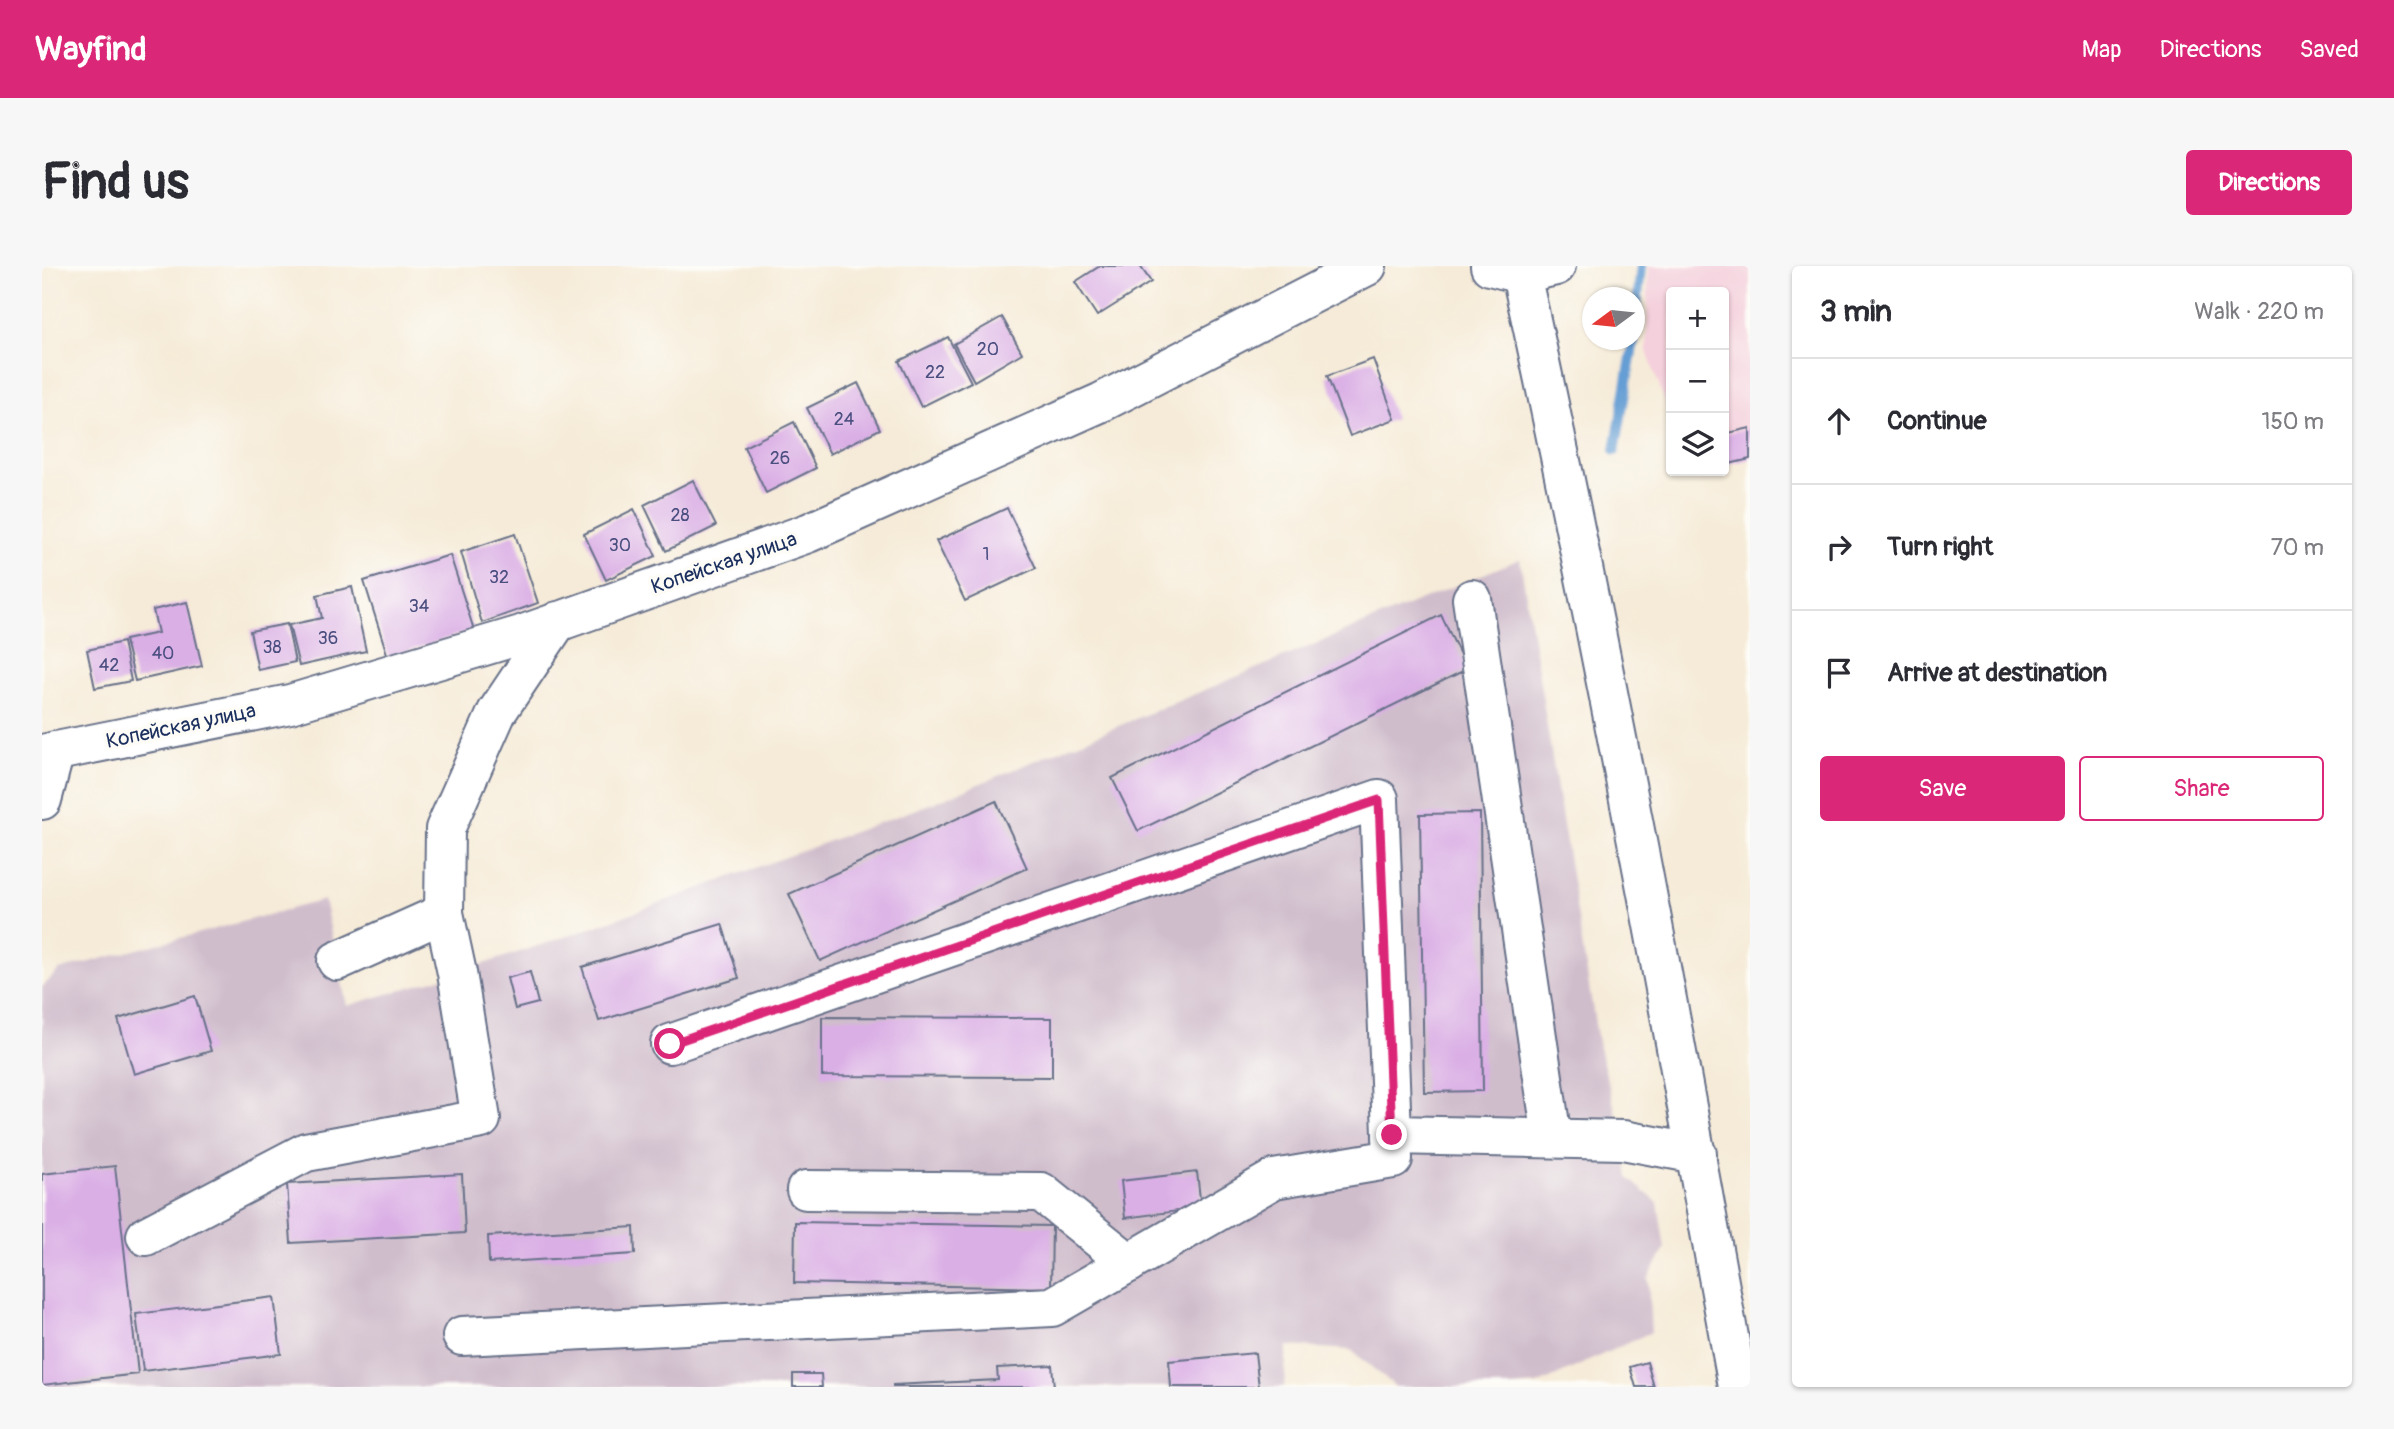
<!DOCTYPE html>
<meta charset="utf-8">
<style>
body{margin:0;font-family:Pangolin,sans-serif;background:#f7f7f7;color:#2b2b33}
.controls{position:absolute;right:21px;top:21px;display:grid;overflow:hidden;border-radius:7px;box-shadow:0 2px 5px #0004}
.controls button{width:63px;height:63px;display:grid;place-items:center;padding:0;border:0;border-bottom:2px solid #e1e1e2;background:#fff;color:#2b2b33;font:35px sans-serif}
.compass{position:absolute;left:1540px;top:21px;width:63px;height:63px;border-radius:50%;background:#fff;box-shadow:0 2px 5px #0004;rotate:255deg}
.stop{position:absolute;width:21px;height:21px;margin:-16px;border:5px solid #db2777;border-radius:50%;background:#fff}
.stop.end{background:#db2777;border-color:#fff;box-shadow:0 2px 7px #0008}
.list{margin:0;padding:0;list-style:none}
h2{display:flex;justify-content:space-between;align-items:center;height:91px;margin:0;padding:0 28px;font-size:30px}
h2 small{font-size:23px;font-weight:400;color:#7c7c81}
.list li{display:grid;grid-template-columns:46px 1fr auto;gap:21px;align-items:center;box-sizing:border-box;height:126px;padding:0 28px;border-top:2px solid #e1e1e2}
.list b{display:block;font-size:26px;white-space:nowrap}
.list em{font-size:23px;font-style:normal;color:#7c7c81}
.actions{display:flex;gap:14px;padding:21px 28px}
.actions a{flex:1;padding:16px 0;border:2px solid #db2777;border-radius:7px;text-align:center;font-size:24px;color:#db2777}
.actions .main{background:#db2777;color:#fff}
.icon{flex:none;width:38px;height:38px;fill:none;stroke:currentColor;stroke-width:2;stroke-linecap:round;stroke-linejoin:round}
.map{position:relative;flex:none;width:1708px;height:1121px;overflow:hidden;border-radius:7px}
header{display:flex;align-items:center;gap:42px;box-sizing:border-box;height:98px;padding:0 35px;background:#db2777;color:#fff}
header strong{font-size:33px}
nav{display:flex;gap:38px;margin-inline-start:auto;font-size:24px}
.intro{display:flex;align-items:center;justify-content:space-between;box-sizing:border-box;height:168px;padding:0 42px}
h1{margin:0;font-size:49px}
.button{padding:18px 32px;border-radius:7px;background:#db2777;color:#fff;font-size:24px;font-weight:700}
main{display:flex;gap:42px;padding:0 42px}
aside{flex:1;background:#fff;border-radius:7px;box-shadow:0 2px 5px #0004}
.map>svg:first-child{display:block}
.built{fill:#f4cfdc}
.industrial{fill:#d0bdcc}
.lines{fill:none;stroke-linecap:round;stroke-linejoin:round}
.stream{stroke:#659ed4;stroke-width:10}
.building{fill:#daafe5}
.minor-casing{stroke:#687189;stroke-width:42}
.minor{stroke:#fff;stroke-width:38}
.route{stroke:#db2777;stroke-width:9}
.labels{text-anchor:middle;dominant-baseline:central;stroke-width:7;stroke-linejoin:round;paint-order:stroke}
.number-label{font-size:18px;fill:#4b4f80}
.street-label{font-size:21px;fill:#1b2f5e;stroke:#fdfcf7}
</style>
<header>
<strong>Wayfind</strong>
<nav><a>Map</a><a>Directions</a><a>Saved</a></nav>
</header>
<div class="intro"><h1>Find us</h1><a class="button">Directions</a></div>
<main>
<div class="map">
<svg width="1708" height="1121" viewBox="0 0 1708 1121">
<rect width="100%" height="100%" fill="#fdfcf7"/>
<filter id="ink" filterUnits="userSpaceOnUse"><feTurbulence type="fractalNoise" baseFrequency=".0143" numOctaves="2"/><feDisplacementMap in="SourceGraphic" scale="14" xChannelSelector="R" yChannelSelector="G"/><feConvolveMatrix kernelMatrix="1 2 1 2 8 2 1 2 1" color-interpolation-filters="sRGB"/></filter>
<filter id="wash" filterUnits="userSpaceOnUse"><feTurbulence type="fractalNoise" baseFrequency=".00686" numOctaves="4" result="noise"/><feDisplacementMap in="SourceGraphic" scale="28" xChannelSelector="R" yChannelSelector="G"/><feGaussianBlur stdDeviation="1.57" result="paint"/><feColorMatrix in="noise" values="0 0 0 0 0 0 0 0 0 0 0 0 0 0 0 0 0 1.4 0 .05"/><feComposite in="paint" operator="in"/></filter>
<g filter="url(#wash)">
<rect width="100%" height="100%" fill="#f6ebd8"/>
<!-- built -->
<polygon class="built" points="1606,0 1708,0 1708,184 1682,191 1682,26 1629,26 1629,153 1605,85"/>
<!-- industrial -->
<polygon class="industrial" points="1478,293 1557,782 1581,874 1586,912 1616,937 1623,983 1606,1013 1609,1066 1495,1119 1468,1121 1354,1121 1309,1084 1245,1080 1242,1121 0,1121 0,721 17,704 282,634 305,740 415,707 552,661 891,537"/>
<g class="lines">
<!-- stream -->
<g class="stream">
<polyline points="1592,71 1599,0"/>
<polyline points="1573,185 1592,74"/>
</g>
</g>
<g id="blocks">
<!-- building -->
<g class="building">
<polygon points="1058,0 1098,0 1109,16 1055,50 1033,16"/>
<polygon points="960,51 980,87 932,115 912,78"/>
<polygon points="906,71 929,116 879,141 857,95"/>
<polygon points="1331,93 1353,153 1308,170 1285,110"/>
<polygon points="816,117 838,163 788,188 765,142"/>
<polygon points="752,156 774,202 724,227 702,181"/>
<polygon points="1708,162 1708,193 1683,199 1682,168"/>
<polygon points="651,214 674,260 624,285 602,239"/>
<polygon points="965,242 994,302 923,335 894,275"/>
<polygon points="592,243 614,290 564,314 542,268"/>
<polygon points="473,268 496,337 440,357 419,286"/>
<polygon points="408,289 432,364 346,391 322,315"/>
<polygon points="310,321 324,385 257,400 247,359 280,352 275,329"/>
<polygon points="145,336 160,400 93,415 83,374 116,367 111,344"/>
<polygon points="1399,349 1425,403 1096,565 1070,512"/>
<polygon points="245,358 253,396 216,404 208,365"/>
<polygon points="81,376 89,415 53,422 45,384"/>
<polygon points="954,535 985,602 778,695 747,628"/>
<polygon points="1438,547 1441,825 1382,826 1378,548"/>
<polygon points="680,658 697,712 557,755 540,701"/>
<polygon points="488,706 496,737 473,743 465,712"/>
<polygon points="153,730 169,785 92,808 76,753"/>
<polygon points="780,751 1010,752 1010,811 780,810"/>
<polygon points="73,900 96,1108 0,1119 0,908"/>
<polygon points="1155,906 1159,942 1083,952 1079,915"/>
<polygon points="420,908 423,967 249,977 245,918"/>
<polygon points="753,956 1010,960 1009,1022 752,1017"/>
<polygon points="592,961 593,988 447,997 446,970"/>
<polygon points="232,1031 239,1088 101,1105 94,1048"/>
<polygon points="1213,1087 1217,1121 1129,1121 1127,1095"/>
<polygon points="1605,1096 1612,1121 1594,1121 1588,1101"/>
<polygon points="1010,1099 1012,1121 851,1121 851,1119 956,1114 955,1102"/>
<polygon points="751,1108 779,1108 780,1121 751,1121"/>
</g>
</g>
</g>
<g filter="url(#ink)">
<use href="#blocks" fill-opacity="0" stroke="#687189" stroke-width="2"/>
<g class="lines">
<defs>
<g id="minor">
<polyline points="1448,0 1479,8 1514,0"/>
<path d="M1479,8C1560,377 1629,749 1696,1121"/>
<polyline points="1430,333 1510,872"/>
<polyline points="0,488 248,438 479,369 766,267 1060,136 1325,0"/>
<polyline points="0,534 13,485"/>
<polyline points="295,695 402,647"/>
<polyline points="1350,869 1581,874 1655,888"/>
<polyline points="764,924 999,926 1087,997"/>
<polyline points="104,970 264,886 439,853 415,707 402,647 403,563 455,446 516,355"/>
<polyline points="420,1070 1010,1041 1232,913 1351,893 1337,533 628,778"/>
</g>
</defs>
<!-- minor casing -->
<use href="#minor" class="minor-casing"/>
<!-- minor -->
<use href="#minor" class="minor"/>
</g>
</g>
<g class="lines" filter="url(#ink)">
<!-- route -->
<polyline class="route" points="628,778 1337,534 1350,869"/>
</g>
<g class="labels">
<!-- number labels -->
<g class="number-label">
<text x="946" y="83">20</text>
<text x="893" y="106">22</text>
<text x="802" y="153">24</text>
<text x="738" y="192">26</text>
<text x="638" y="249">28</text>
<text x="578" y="279">30</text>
<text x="944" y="288">1</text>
<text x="457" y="311">32</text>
<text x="377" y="340">34</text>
<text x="286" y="372">36</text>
<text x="230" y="381">38</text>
<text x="121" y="387">40</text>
<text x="67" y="399">42</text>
</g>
<!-- street labels -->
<g class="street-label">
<text transform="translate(682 297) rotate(-19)">Копейская улица</text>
<text transform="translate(139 460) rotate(-12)">Копейская улица</text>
</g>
</g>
</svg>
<div class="controls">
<button>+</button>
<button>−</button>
<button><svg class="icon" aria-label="layers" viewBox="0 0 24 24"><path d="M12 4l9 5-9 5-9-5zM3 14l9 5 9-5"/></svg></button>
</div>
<svg class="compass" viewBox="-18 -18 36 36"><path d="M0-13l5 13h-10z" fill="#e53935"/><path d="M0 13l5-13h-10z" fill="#7c7c81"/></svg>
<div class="stop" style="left:628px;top:778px"></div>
<div class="stop end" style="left:1350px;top:869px"></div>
</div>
<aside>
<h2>3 min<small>Walk · 220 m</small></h2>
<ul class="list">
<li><svg class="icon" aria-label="ahead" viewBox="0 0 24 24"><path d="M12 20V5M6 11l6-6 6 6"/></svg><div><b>Continue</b></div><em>150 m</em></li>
<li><svg class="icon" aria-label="right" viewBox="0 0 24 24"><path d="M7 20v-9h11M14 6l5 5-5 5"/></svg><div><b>Turn right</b></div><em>70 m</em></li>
<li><svg class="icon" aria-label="arrive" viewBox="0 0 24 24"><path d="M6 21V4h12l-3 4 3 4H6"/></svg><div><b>Arrive at destination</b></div></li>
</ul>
<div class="actions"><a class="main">Save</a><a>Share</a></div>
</aside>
</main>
